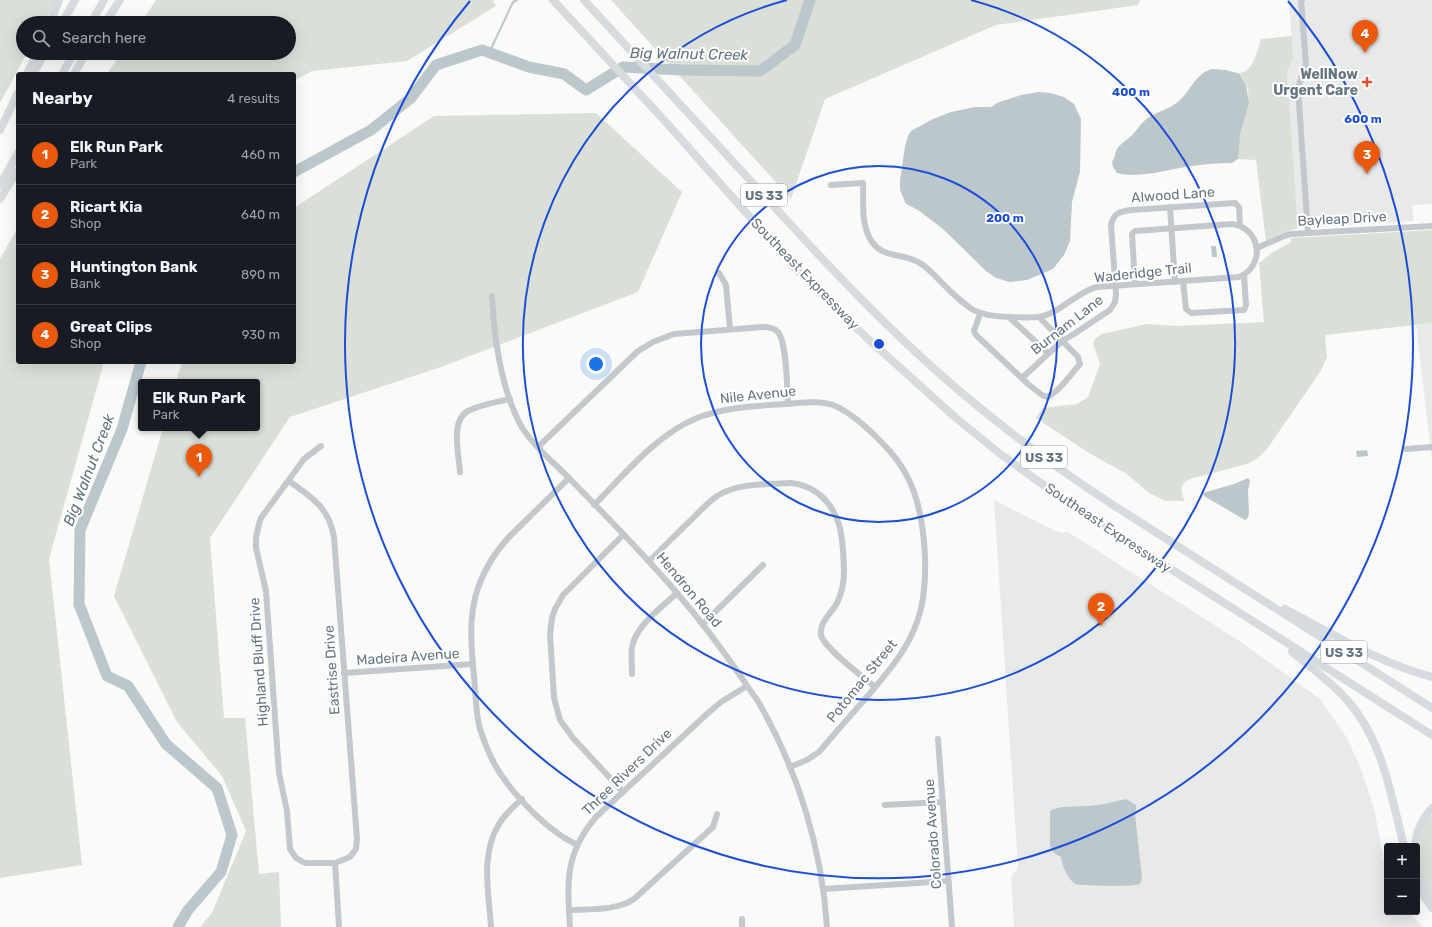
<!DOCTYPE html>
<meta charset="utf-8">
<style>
body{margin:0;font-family:Rubik,sans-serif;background:#242831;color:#f1f3f6}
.controls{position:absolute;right:12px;bottom:12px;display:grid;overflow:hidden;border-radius:4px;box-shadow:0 4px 16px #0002}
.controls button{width:36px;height:36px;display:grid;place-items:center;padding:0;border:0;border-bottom:1px solid #363941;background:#171b24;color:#f1f3f6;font:20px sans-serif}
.you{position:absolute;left:596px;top:364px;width:14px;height:14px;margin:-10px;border:3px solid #fff;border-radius:50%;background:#1a73e8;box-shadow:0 0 0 6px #1a73e833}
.badge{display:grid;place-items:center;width:26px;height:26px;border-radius:50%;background:#ea580c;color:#fff;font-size:13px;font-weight:700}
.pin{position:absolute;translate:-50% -33px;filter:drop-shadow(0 1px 2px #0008)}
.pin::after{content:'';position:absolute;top:21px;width:14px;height:12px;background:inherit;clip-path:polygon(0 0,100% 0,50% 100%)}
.popup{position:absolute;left:138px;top:379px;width:122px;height:52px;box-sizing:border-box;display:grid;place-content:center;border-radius:4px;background:#171b24;filter:drop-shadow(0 1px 3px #0005);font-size:13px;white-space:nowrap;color:#9ea1a6}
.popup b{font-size:15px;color:#f1f3f6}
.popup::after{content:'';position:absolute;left:50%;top:100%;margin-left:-8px;border:8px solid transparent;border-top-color:#171b24}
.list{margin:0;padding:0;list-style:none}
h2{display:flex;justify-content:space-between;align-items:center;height:52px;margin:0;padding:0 16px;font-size:17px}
h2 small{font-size:13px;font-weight:400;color:#9ea1a6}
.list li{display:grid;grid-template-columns:26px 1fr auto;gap:12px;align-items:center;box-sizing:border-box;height:60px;padding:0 16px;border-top:1px solid #363941}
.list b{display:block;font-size:15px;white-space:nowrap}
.list p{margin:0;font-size:13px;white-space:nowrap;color:#9ea1a6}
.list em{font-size:13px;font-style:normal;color:#9ea1a6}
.icon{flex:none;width:22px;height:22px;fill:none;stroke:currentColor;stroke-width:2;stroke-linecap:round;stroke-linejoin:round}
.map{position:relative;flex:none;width:1432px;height:927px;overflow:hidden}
.search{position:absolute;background:#171b24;box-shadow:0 4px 16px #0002;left:16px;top:16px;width:280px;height:44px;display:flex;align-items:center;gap:10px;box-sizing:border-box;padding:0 14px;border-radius:22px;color:#9ea1a6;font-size:15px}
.panel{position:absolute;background:#171b24;box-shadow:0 4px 16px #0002;left:16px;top:72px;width:280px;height:292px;border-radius:4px}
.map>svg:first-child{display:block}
.built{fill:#e8e9e9}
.green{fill:#dadfd7}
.water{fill:#bbc7cb}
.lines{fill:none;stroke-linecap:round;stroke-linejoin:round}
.stream{stroke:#bbc7cb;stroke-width:2}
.river{stroke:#bbc7cb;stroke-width:11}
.minor{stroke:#c3c8cc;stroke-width:6}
.highway{stroke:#d6dbdf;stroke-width:8}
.ring{fill:none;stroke:#1d4ed8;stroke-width:2}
.poi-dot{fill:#e4572e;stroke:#fff;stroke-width:1.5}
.labels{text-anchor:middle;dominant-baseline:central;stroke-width:4;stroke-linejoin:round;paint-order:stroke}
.shield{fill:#fff;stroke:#939fa8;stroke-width:1}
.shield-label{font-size:13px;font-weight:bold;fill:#657683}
.poi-label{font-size:14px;font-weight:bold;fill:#657683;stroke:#fff;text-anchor:end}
.street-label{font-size:14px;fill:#657683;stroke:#fff}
.water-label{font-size:15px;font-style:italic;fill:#60757c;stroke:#fff}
.centre{fill:#1d4ed8;stroke:#fff;stroke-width:2}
.ring-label{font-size:12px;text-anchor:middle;font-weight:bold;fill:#1d4ed8;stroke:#fff;stroke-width:4;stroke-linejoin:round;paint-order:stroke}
</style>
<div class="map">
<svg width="1432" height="927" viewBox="0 0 1432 927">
<rect width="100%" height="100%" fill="#fafaf8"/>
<!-- built -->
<g class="built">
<polygon points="1289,0 1432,0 1432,204 1412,205 1414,221 1298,228 1287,72 1293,59"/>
<polygon points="1432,323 1432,461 1416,325"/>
<polygon points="994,500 1055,531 1062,533 1068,532 1238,640 1320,699 1347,738 1361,769 1374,808 1387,877 1387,912 1409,912 1423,927 1014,927 1011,877 1018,867"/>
</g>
<!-- green -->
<g class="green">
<polygon points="0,0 56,0 44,23 23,23 23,53 27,53 0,103"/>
<polygon points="156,0 493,0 496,6 407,61 312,71 294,81 294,74 107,74 121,53 289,53 289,23 141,23"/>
<polygon points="611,0 1140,0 1138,5 996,25 825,99 791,199"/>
<path d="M1292,36L1293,59L1287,72L1298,228L1282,233L1266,241L1256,160L1238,159C1238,151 1238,142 1240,134C1244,112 1261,84 1231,71C1234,72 1237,73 1240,73C1253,72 1258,49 1261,39Z"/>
<polygon points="596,113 682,192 638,292 441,367 290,417 210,538 224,718 245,718 259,874 279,872 281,927 200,927 212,913 246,831 222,776 177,722 114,596 163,428 257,428 257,382 176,382 182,362 294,362 294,208 434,116"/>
<polygon points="18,227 18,362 104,362 49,559 82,865 0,878 0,259"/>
<path d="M1432,230V323L1325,335L1327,357L1320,372L1267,449L1258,458L1247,464L1190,479C1179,485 1180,491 1185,501H1165L1149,493L1127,474L1089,453L1036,418L1043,408L1077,404L1088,397L1098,370L1100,363L1093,344L1095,339L1102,334L1147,324L1178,326L1264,322L1259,263L1273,252L1291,242V238Z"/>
<path d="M1432,815V892C1430,889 1426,886 1424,883C1413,863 1417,831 1432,815Z"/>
</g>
<!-- water -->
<g class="water">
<path d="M1212,69L1226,70L1239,74L1246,85L1249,103L1240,134L1238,159L1232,163C1219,163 1205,164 1192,166C1170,169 1139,179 1117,173L1113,167L1112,162C1116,156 1114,157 1116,151C1118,145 1126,141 1131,136C1137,131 1140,123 1148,118C1158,111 1171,109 1180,100C1191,90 1196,73 1212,69Z"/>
<polygon points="1038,92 1050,93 1064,97 1074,104 1081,119 1080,172 1072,202 1070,241 1064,255 1053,269 1027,280 1010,282 996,278 986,271 943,229 918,210 906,204 900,190 900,181 905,146 908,136 911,131 933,119 951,112 975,107 991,107 997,103 1021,95"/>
<polygon points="1211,246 1216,246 1217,257 1212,257"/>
<polygon points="1367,450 1368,456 1357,457 1356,451"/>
<polygon points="1248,478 1250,481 1248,490 1249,514 1247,519 1245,520 1204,496 1203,493 1234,484"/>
<path d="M1126,799L1136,805V810L1135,814L1142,878L1140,884C1134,887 1083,886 1075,884C1067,878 1062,865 1061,857L1054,853L1050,847V811C1061,805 1074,807 1085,806C1099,806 1113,802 1126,799Z"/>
</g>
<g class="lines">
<!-- stream -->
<polyline class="stream" points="489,53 513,2 517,0"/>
<!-- river -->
<g class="river">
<polyline points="294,172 371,130 411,98 436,65 482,50 529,67 564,74 586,90 623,67 683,70 760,71 795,45 810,0"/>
<polyline points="141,362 122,429 80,530 79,604 107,676 128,686 166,744 217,788 232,835 221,872 188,910 178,927"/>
</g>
<!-- minor -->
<g class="minor">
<polyline points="1302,0 1301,1 1306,64 1298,88 1308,233"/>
<path d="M831,185L863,183C864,202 860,224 872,242C883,258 902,253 918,262C928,267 937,278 945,286C970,310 975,316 1010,317C1019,317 1029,318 1038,317C1060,314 1076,292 1097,287L1239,277C1266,266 1261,228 1232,224L1135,231L1132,234L1135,284"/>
<polyline points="1170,207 1175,282"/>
<polyline points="1257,248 1284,236 1291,234 1432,226"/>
<polyline points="719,273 726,285 730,329"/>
<polyline points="1183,281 1186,309 1191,313 1244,310 1246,305 1244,275"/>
<path d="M492,296C494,336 501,386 519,422C529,442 552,461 568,477C605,515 643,553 677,593C702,622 725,653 746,684C750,691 755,696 759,703C798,771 822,849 827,927"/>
<path d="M980,314L974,331L976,335L1028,384L1042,395L1047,397C1060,391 1070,375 1080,364L1078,357L1039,317"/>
<polyline points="1009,317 1048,353"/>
<path d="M1022,378L1062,341L1074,334L1110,310L1115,302L1116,294L1111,225C1113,213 1121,211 1132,210L1235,203L1239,207L1240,225"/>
<path d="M538,447L638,351L653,342L674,334L763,327C769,327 774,328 778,332C787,343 787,388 788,404"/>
<polyline points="1406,449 1432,447"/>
<path d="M460,472C459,456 450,420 468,411C480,405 496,402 510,399"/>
<path d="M569,478L512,534C497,549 485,568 478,588C467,619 472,654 475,687C476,701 476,715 480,729C484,741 489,754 495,765C508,788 535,817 556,832C562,837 570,841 577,845"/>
<path d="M289,481C311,497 329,507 334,537L357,839L356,849L350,857L335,863H305L296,858L290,849L287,811L279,773L266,591L256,548V538L259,524L261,518L304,459L321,446"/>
<path d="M594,505C624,475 657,434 697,418C725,407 755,406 785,404C801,403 818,400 833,405C846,410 858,420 868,429C884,444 899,459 909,480C926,516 931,584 917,622C907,651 886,674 867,697C851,715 835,733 819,752L807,760L790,767"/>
<path d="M649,561C663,548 676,534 690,521C699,512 707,503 717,496C733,486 751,485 769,484C776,484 784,483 791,483C800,484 809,487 816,492C843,511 843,541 844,571C844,583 842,593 837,603C831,614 819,622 821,635C824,648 863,677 875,687"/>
<polyline points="703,624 763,565"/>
<polyline points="344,673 473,664"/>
<path d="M632,674C632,666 631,656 632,648C635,626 661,608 677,593"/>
<polyline points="938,739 952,927"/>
<polyline points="623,792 573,738 560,720 554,698 550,634 552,618 555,609 563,595 623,535"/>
<polyline points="885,805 943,802"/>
<polyline points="335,863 339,927"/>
<polyline points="823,889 948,881"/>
<path d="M569,910C590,909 616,911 634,899L713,827L717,814"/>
<polyline points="742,919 742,927"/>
<path d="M491,927C489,894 480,854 499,824C505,814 513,807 522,799"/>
<path d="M570,927C567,882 565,853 596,817L708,713L721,702L747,686"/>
</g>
<!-- highway -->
<g class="highway">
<polyline points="553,0 664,120 796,269 867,338 956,418 999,453 1063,499 1103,526 1432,735"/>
<path d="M584,0C639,59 693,119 748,178C799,234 850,290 905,342C968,402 1037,455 1110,503L1432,708"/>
<polyline points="50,23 59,0"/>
<polyline points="62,23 75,0"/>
<polyline points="91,23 104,0"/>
<polyline points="105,23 120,0"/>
<polyline points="27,74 37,53"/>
<polyline points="33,74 45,53"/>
<polyline points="62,74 74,53"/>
<polyline points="74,74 86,53"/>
<polyline points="0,130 18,93"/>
<polyline points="0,185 18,153"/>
<polyline points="0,199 18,170"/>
<path d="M1285,609C1333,634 1379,663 1432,677"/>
<path d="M1292,652C1311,667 1331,682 1347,700C1383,740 1391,796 1404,846"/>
<path d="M1415,846C1416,832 1422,819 1432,808"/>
<polyline points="1417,871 1423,885 1432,899"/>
<polyline points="1417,886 1432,908"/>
</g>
</g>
<!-- distance rings -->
<g class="ring">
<circle cx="879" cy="344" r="178"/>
<path d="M971 0A356 356 0 1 1 787 0"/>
<path d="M1288 1A534 534 0 1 1 470 1"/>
</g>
<!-- markers -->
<path class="poi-dot" d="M1365 76h4v4h4v4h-4v4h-4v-4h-4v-4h4z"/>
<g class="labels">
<!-- shield labels -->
<g class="shield">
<rect x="741" y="184" width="46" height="22" rx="3"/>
<rect x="1021" y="446" width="46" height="22" rx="3"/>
<rect x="1321" y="641" width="46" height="22" rx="3"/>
</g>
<g class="shield-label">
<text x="764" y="195">US 33</text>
<text x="1044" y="457">US 33</text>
<text x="1344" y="652">US 33</text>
</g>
<!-- poi labels -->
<g class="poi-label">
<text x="1358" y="74">WellNow<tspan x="1358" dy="16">Urgent Care</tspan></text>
</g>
<!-- street labels -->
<g class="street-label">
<text transform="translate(1173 195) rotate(-4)">Alwood Lane</text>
<text transform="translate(1342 219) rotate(-3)">Bayleap Drive</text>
<text transform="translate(1143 273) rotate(-6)">Waderidge Trail</text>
<text transform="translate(805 274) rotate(46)">Southeast Expressway</text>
<text transform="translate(1067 325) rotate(-38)">Burnam Lane</text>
<text transform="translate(758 395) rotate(-6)">Nile Avenue</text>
<text transform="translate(1108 528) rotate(34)">Southeast Expressway</text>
<text transform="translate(689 590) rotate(50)">Hendron Road</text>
<text transform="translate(408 657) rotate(-4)">Madeira Avenue</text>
<text transform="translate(259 662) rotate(-94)">Highland Bluff Drive</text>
<text transform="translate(332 670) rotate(-94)">Eastrise Drive</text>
<text transform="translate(862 681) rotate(-51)">Potomac Street</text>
<text transform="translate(627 772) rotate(-44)">Three Rivers Drive</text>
<text transform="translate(933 834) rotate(-94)">Colorado Avenue</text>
</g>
<!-- water labels -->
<g class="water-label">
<text transform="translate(689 54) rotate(1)">Big Walnut Creek</text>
<text transform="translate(89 470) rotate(-69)">Big Walnut Creek</text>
</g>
</g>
<circle cx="879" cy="344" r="6" class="centre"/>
<g class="ring-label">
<text x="1131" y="96">400 m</text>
<text x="1363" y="123">600 m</text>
<text x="1005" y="222">200 m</text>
</g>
</svg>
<div class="controls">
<button>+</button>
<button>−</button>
</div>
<div class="you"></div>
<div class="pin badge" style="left:199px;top:477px">1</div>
<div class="popup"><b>Elk Run Park</b>Park</div>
<div class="pin badge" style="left:1101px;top:626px">2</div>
<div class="pin badge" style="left:1367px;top:174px">3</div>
<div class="pin badge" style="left:1365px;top:53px">4</div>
<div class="search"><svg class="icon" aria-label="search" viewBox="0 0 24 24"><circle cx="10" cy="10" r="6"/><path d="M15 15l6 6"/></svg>Search here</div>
<section class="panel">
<h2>Nearby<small>4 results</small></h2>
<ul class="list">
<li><span class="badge">1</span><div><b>Elk Run Park</b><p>Park</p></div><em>460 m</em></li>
<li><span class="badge">2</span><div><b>Ricart Kia</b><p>Shop</p></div><em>640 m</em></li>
<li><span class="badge">3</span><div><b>Huntington Bank</b><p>Bank</p></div><em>890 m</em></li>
<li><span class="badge">4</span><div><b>Great Clips</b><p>Shop</p></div><em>930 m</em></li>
</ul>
</section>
</div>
